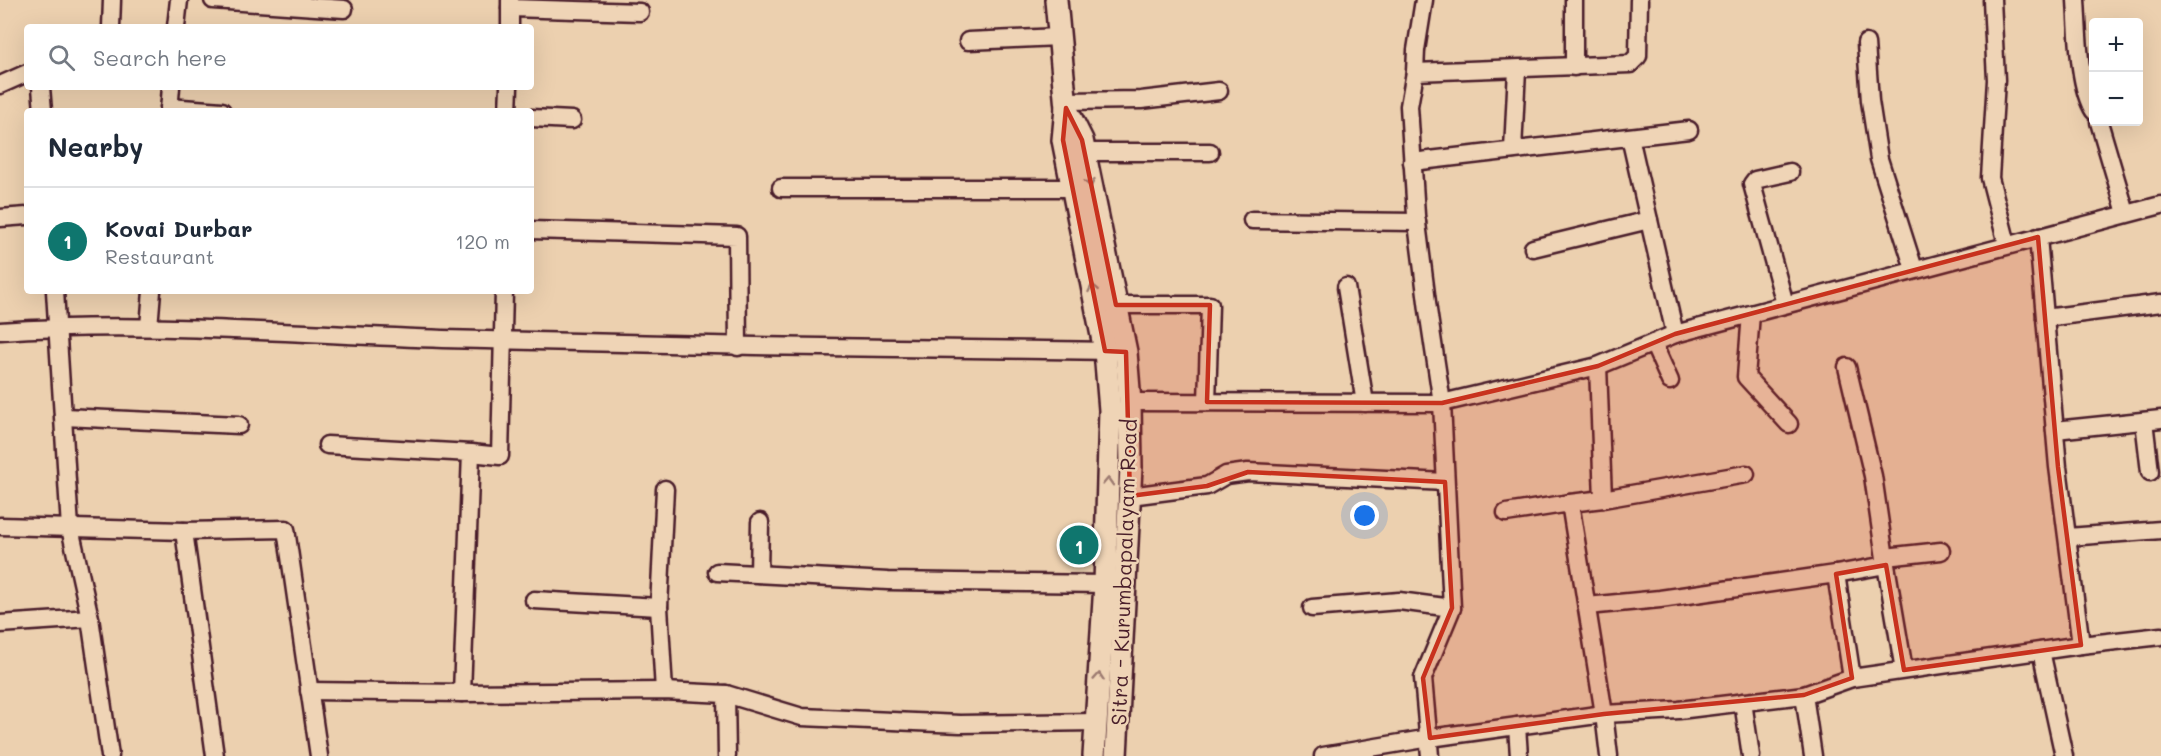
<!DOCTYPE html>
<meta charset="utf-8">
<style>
body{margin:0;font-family:Mali,sans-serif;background:#f6f6f7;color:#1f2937}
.controls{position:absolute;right:18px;top:18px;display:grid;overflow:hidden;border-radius:6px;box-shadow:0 6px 24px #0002}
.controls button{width:54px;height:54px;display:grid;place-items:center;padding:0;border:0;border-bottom:2px solid #e0e1e3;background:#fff;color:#1f2937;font:30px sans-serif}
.you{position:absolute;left:1365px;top:516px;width:21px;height:21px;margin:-15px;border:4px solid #fff;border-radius:50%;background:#1a73e8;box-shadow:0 0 0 9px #1a73e833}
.badge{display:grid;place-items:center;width:39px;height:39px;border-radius:50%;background:#0f766e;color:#fff;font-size:20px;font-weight:700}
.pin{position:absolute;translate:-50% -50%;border:3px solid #fff;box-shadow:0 2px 6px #0006}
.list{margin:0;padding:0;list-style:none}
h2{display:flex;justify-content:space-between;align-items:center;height:78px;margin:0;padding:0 24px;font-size:26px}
h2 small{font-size:20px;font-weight:400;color:#747a83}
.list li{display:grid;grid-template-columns:39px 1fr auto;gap:18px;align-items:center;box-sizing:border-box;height:108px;padding:0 24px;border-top:2px solid #e0e1e3}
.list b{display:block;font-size:22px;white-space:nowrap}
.list p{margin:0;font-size:20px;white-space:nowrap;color:#747a83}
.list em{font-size:20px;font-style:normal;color:#747a83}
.icon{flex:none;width:33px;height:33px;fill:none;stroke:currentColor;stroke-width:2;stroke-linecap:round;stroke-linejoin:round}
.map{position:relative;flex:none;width:2161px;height:756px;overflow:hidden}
.search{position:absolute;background:#fff;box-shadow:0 6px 24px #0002;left:24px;top:24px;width:510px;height:66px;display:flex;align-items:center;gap:15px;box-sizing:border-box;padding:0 21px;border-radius:6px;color:#747a83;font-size:22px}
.panel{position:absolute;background:#fff;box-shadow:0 6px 24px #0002;left:24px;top:108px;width:510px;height:186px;border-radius:6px}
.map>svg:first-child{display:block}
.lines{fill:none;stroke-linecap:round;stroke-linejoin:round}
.minor-casing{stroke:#4a1f2b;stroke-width:21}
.major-casing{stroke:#4a1f2b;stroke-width:26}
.minor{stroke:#efd4b6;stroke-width:16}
.major{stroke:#efd4b6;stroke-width:21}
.oneway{stroke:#9c7a70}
.marked{fill:#c8321e;fill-opacity:0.2;stroke:#c8321e;stroke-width:4.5;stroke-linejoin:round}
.labels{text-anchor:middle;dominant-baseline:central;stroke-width:5;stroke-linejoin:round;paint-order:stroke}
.street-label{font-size:21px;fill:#4a1f2b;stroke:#efd4b6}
</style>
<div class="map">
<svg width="2161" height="756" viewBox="0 0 2161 756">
<rect width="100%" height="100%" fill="#ecd0af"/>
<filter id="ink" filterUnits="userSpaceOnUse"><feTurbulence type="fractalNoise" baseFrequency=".0167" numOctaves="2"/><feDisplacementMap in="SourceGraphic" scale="12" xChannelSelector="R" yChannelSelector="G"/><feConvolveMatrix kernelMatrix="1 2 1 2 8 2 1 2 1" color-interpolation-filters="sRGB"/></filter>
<g filter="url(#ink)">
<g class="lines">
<defs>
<g id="minor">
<polyline points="213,0 344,9"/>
<polyline points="1424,0 1416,50 1415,72 1409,106 1416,215 1428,310 1442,403 1452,608 1423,678 1430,756"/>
<polyline points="1574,0 1574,67"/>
<polyline points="1992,0 1996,80 1990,178 2007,244"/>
<path d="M2076,0C2078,30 2078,86 2094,111"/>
<polyline points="510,8 640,12"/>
<polyline points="111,27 112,0"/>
<polyline points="176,27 179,0"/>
<polyline points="510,27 510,0"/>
<polyline points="968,41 1059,37"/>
<polyline points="1866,43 1870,101 1879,159 1914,269"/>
<polyline points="1415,72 1630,64 1638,56 1639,0"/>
<polyline points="0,85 27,73"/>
<polyline points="41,87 43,111"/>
<polyline points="1065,101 1141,100 1219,91"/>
<polyline points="169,107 222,111"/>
<polyline points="169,111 171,87"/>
<polyline points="508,111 509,87"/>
<polyline points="531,118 572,120"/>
<polyline points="2099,122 2126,213"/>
<polyline points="1630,137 1675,334"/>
<polyline points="1513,150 1517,69"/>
<polyline points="1084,152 1210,152"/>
<polyline points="1412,162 1689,130"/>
<polyline points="781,188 1073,188"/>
<polyline points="0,218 27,216"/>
<polyline points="1252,220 1417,222"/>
<polyline points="531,230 737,236 738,347"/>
<polyline points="1533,248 1649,220"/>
<polyline points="1346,287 1365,403"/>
<polyline points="55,291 70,528 90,618 110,756"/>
<polyline points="1785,304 1752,184 1755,180 1790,172"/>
<polyline points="1116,305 1210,305 1207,402"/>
<polyline points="1751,314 1746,377 1789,424"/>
<polyline points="2045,318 2161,303"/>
<polyline points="149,327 152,291"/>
<path d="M0,331C147,321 295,334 443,339C667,345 892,349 1116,351"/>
<polyline points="1653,343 1670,381"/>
<polyline points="1598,366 1603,499 1570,503 1604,714 1609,756"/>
<polyline points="1847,367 1873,476 1886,565"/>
<polyline points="1130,402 1442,403 1598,366 1675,334 2161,205"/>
<polyline points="64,417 239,425"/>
<polyline points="2144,421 2150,472"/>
<polyline points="2055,430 2161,419"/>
<polyline points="327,445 471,453 462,693"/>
<polyline points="471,453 500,456 504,291"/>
<polyline points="1130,496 1207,486 1226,475 1248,472 1445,482"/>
<polyline points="1603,499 1746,474"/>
<polyline points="1506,513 1570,503"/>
<polyline points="0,526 184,531 286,529 319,756"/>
<polyline points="184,531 215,756"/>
<polyline points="2068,537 2161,530"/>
<polyline points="1885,557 1941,551"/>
<polyline points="717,572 888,581 1105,584"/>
<polyline points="759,574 760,522"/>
<polyline points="1836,574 1886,565 1904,670"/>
<polyline points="534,600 659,607"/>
<polyline points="1587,606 1660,599 1836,574 1852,678"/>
<polyline points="1312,608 1399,601 1452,608"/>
<polyline points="0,624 90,618"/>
<polyline points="2081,645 2161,636"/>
<polyline points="2041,651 2064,756"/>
<polyline points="309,691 462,693 664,691 726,694 727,756"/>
<polyline points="664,691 659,607 665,489"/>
<polyline points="726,694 802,717 960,724 1096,722"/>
<polyline points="1804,695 1813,756"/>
<polyline points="1743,702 1751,756"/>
<polyline points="1517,726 1519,756"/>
<polyline points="1323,756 1430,738 1604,714 1679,710 1804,695 1852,678 2081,645 2058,467 2038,237"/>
</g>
<g id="major">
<polyline points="1056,0 1066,108 1082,140 1126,352 1130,402 1131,467 1116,756"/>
<polyline points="1066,108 1063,140 1105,351 1110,410 1105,584 1094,756"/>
</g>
</defs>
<!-- minor casing -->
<use href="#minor" class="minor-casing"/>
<!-- major casing -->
<use href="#major" class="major-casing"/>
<!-- minor -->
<use href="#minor" class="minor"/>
<!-- major -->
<use href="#major" class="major"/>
</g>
<!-- one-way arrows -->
<defs><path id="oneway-chevron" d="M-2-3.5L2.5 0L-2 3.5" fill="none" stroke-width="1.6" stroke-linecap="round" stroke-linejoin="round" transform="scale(1.5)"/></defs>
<g class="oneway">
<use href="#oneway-chevron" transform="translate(1090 183) rotate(78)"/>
<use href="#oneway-chevron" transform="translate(1093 288) rotate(-101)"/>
<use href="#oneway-chevron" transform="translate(1108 482) rotate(-88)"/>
<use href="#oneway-chevron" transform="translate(1099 677) rotate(-86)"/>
</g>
</g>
<!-- marked area -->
<path class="marked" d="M1066,108L1082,140L1116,305H1210L1207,402L1442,403L1598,366L1675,334L2038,237L2058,467L2081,645L1904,670L1886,565L1836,574L1852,678L1804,695L1604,714L1430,738L1423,678L1452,608L1445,482L1248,472L1207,486L1130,496L1126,352L1105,351L1063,140Z"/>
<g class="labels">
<!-- street labels -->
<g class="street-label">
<text transform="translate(1123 572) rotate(-88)">Sitra - Kurumbapalayam Road</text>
</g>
</g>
</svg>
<div class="controls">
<button>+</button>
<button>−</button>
</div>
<div class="you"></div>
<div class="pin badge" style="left:1079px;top:545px">1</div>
<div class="search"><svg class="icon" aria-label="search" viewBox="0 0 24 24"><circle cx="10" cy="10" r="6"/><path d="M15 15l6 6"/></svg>Search here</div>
<section class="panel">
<h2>Nearby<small></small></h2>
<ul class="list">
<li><span class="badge">1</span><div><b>Kovai Durbar</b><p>Restaurant</p></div><em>120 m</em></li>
</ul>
</section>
</div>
